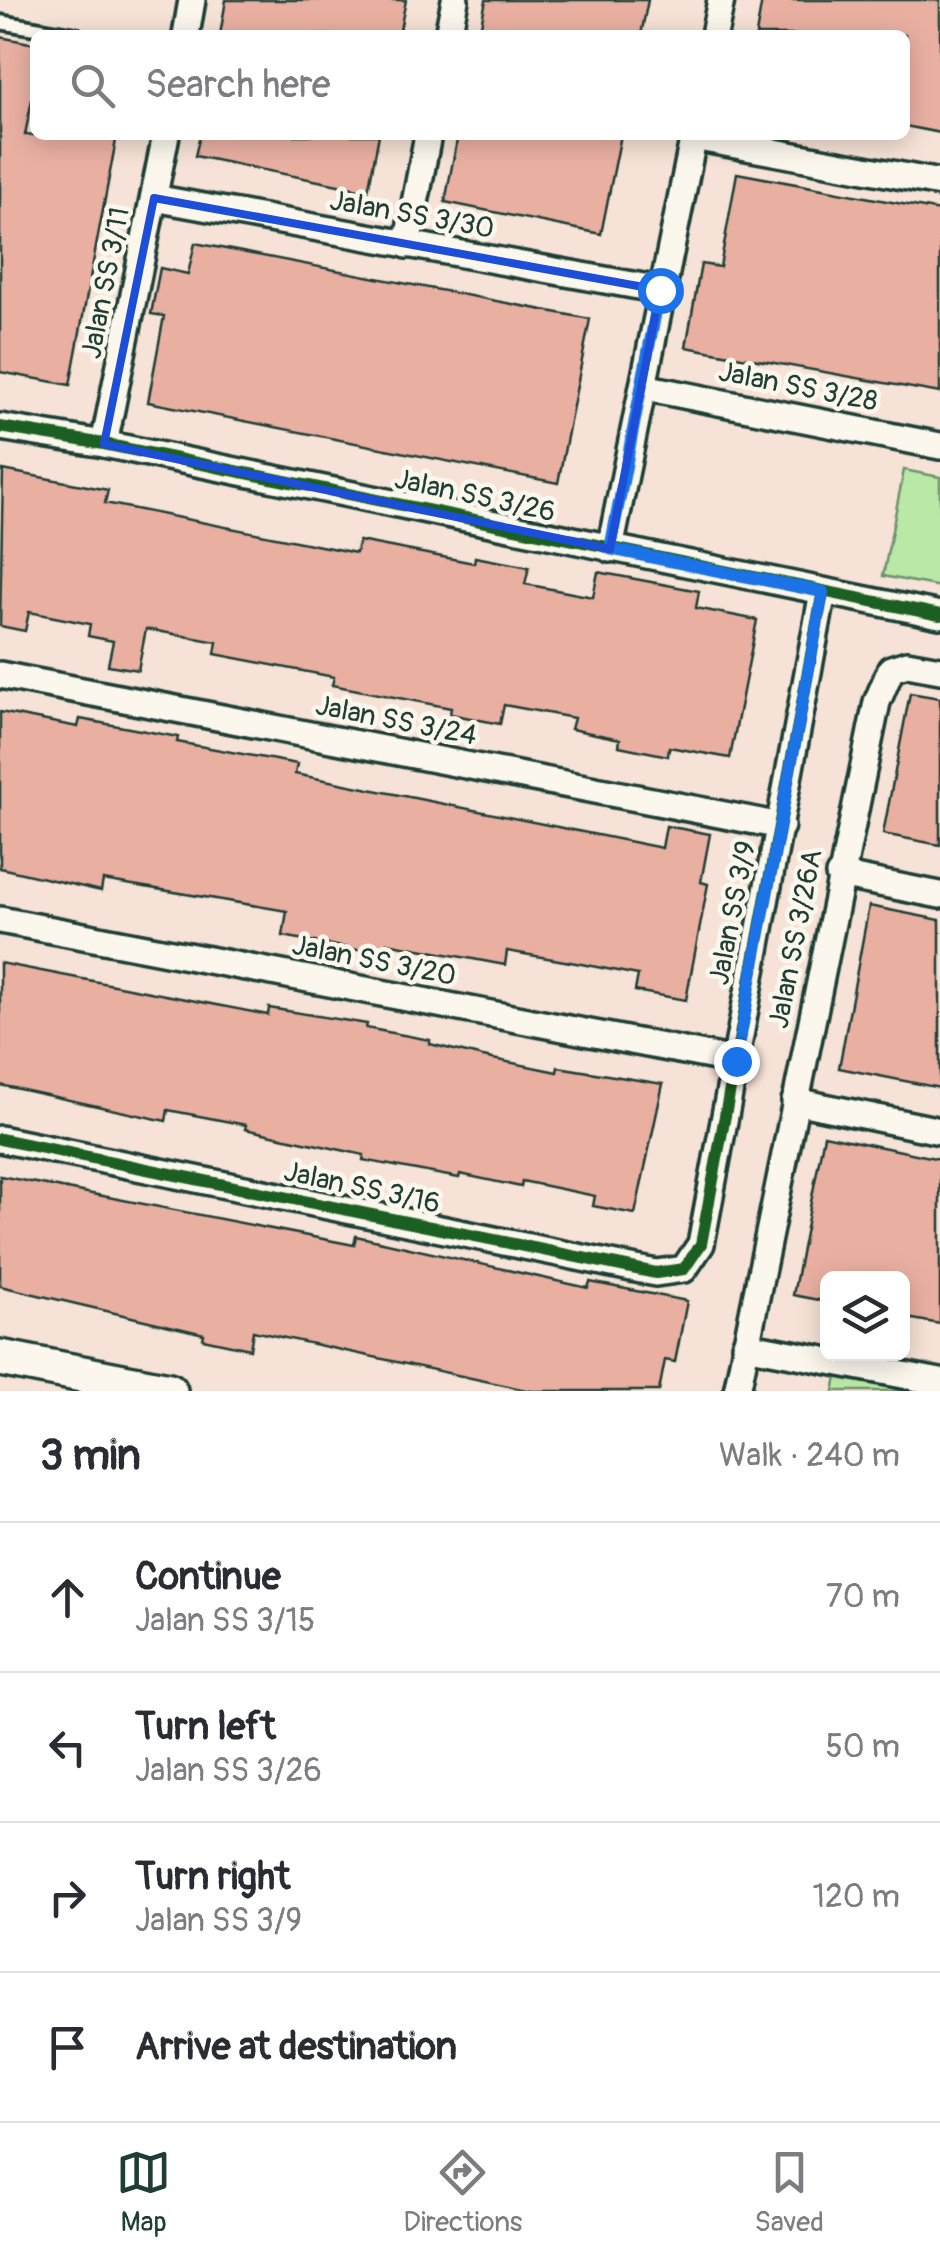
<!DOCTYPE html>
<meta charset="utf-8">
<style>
body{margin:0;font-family:Pangolin,sans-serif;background:#f2f2f3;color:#2b2b33}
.controls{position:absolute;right:30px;bottom:30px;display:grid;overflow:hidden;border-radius:15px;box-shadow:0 5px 25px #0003}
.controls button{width:90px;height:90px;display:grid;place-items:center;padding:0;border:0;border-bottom:2px solid #e1e1e2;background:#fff;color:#2b2b33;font:50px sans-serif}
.stop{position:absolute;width:30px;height:30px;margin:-22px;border:8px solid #1a73e8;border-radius:50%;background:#fff}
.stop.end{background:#1a73e8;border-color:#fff;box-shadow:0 2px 10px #0008}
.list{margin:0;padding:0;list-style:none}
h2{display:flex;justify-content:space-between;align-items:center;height:130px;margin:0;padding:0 40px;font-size:42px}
h2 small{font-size:32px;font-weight:400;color:#7c7c81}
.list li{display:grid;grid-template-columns:65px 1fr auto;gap:30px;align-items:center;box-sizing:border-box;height:150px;padding:0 40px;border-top:2px solid #e1e1e2}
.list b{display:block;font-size:38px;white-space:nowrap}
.list p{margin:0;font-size:32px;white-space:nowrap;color:#7c7c81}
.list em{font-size:32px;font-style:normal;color:#7c7c81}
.icon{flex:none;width:55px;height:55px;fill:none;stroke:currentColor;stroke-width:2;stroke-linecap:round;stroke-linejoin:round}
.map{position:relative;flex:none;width:940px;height:1391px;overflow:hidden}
.search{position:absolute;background:#fff;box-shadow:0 5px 25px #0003;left:30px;right:30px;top:30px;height:110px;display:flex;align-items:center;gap:25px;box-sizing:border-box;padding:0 35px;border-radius:15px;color:#7c7c81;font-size:38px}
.sheet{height:730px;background:#fff}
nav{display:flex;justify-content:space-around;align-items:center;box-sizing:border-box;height:140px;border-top:2px solid #e1e1e2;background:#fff;font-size:28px;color:#7c7c81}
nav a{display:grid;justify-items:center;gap:5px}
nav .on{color:#1f3d34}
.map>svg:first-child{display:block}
.park{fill:#bae8a6;stroke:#6c926d;stroke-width:2.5}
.building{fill:#e9b0a2;stroke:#1f3d34;stroke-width:2.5}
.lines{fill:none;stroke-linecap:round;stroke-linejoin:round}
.lane-casing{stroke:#1f3d34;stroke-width:20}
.street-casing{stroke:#1f3d34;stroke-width:32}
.secondary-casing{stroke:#1f3d34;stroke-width:42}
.lane{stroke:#fbf7ec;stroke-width:12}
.street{stroke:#fbf7ec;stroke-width:25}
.secondary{stroke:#fbf7ec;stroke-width:35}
.cycleway-casing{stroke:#fbf7ec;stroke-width:19}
.cycleway{stroke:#1b5e20;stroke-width:12}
.route{stroke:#1a73e8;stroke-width:12}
.marked{fill:none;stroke:#1d4ed8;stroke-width:8;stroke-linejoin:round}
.labels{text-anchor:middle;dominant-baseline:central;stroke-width:9;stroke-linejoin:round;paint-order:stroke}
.street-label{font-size:28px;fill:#1f3d34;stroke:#fbf7ec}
</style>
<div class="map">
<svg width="940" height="1391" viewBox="0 0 940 1391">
<rect width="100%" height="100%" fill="#f6e2d6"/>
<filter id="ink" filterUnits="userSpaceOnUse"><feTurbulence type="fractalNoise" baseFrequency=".01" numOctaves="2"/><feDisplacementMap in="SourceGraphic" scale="20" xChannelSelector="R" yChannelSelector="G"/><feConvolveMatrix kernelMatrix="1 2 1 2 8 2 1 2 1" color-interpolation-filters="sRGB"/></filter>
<g filter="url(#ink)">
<!-- park -->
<g class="park">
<polygon points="904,470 940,477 940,587 883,576"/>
<polygon points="838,1373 933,1391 834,1391"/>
</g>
<!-- building -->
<g class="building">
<polygon points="226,0 406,0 399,35 220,35"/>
<polygon points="486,0 648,0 641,35 479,35"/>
<polygon points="762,0 940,0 940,133 905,126 905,35 756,35"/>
<polygon points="0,37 35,44 35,84 25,135 117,135 70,385 0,372"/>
<polygon points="200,135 379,135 368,191 195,156"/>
<polygon points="458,135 621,135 601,234 445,202"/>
<polygon points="737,173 940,211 940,393 686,347 701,264 720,267"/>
<polygon points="195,243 590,319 558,483 148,402 164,316 151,314 160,268 188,274"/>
<polygon points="3,470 108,490 105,503 356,553 359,541 474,563 475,557 529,567 525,584 593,597 598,572 699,591 696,608 757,620 730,758 669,747 668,756 619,746 620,739 571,729 574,718 504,705 500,724 450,714 451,708 332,685 334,677 215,654 217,642 146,629 138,670 108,665 113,641 88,636 90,624 29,612 25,631 0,626"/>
<polygon points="910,693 940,698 940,845 883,834"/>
<polygon points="0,712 78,727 80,719 178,737 177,742 297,764 295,774 662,848 666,826 710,834 701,882 708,884 686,1000 635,991 638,975 576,963 507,951 505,965 387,943 385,955 283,936 287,911 103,880 101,891 0,868"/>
<polygon points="869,906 940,920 940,1088 839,1068"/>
<polygon points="0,963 268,1015 269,1008 367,1024 366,1028 430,1040 430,1044 483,1057 557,1072 558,1067 663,1084 635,1214 593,1206 595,1196 522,1181 521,1187 460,1174 459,1178 363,1160 364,1155 245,1129 246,1125 168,1110 166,1121 0,1085"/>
<polygon points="824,1135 940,1159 940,1324 902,1317 902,1278 828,1278 828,1302 793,1295"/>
<polygon points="0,1176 354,1245 356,1236 588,1288 590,1282 687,1301 675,1362 665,1360 659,1391 531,1391 253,1331 250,1349 203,1339 204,1334 0,1286"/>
</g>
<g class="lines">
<defs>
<polyline id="lane" points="0,22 76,35"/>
<g id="street">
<polyline points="186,35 192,0"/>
<polyline points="448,35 455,0"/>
<polyline points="714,35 721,0"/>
<polyline points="693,137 940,183"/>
<polyline points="154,198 660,290"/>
<polyline points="407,245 428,135"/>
<polyline points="643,387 940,446"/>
<polyline points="0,427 104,444 940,615"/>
<polyline points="104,444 166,135"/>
<polyline points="610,549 694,135"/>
<polyline points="0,675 781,826"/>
<polyline points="839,875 940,895"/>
<polyline points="0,920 736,1061"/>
<polyline points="795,1101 940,1131"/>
<polyline points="0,1139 656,1273 684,1269 701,1244 823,592"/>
<polyline points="745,1345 940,1382"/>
<polyline points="737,1391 877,702 891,669 907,664 940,670"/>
</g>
<polyline id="secondary" points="0,1358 169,1391"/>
</defs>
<!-- lane casing -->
<use href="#lane" class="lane-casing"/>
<!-- street casing -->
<use href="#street" class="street-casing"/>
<!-- secondary casing -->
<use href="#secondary" class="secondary-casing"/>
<!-- lane -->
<use href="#lane" class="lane"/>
<!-- street -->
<use href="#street" class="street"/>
<!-- secondary -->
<use href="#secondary" class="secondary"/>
<defs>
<g id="cycleway">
<polyline points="0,427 104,444 940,615"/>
<polyline points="0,1139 656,1273 684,1269 701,1244 823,592"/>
</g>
</defs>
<!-- cycleway casing -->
<use href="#cycleway" class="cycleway-casing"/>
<!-- cycleway -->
<use href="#cycleway" class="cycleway"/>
</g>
</g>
<g class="lines" filter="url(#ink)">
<!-- route -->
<polyline class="route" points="660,290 610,549 823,592 736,1061"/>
</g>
<!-- marked area -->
<path class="marked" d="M154,198L660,290L610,549L104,444Z"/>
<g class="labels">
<!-- street labels -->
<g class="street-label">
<text transform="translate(412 215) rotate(10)">Jalan SS 3/30</text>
<text transform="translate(106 283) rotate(-79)">Jalan SS 3/11</text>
<text transform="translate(798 387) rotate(11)">Jalan SS 3/28</text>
<text transform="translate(475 496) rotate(12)">Jalan SS 3/26</text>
<text transform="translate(396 721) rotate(11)">Jalan SS 3/24</text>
<text transform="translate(733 913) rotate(-79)">Jalan SS 3/9</text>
<text transform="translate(796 939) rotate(-79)">Jalan SS 3/26A</text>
<text transform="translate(374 961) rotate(11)">Jalan SS 3/20</text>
<text transform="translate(362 1188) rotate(12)">Jalan SS 3/16</text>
</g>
</g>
</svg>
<div class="controls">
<button><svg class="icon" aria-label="layers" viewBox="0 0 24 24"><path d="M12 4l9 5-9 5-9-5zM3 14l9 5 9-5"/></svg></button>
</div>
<div class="stop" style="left:660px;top:290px"></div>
<div class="stop end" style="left:736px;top:1061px"></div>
<div class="search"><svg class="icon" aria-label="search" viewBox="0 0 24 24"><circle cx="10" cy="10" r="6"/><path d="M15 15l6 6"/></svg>Search here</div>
</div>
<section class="sheet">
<h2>3 min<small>Walk · 240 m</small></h2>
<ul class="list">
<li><svg class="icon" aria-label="ahead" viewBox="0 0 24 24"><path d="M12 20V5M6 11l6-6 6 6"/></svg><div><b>Continue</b><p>Jalan SS 3/15</p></div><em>70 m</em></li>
<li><svg class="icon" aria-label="left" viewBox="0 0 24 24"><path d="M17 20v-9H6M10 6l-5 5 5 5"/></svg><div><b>Turn left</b><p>Jalan SS 3/26</p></div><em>50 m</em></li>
<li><svg class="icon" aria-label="right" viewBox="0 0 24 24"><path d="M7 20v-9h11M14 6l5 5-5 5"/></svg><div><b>Turn right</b><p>Jalan SS 3/9</p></div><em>120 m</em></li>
<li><svg class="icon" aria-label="arrive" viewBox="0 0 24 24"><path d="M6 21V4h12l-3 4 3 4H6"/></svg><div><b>Arrive at destination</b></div></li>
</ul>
</section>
<nav>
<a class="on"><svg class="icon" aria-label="map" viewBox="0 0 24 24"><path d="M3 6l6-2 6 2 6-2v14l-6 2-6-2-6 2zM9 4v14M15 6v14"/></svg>Map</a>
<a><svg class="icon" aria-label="directions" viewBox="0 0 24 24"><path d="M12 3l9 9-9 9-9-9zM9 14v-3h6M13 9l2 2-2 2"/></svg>Directions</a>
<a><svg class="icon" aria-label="saved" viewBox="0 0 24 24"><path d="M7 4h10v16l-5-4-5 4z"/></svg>Saved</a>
</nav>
